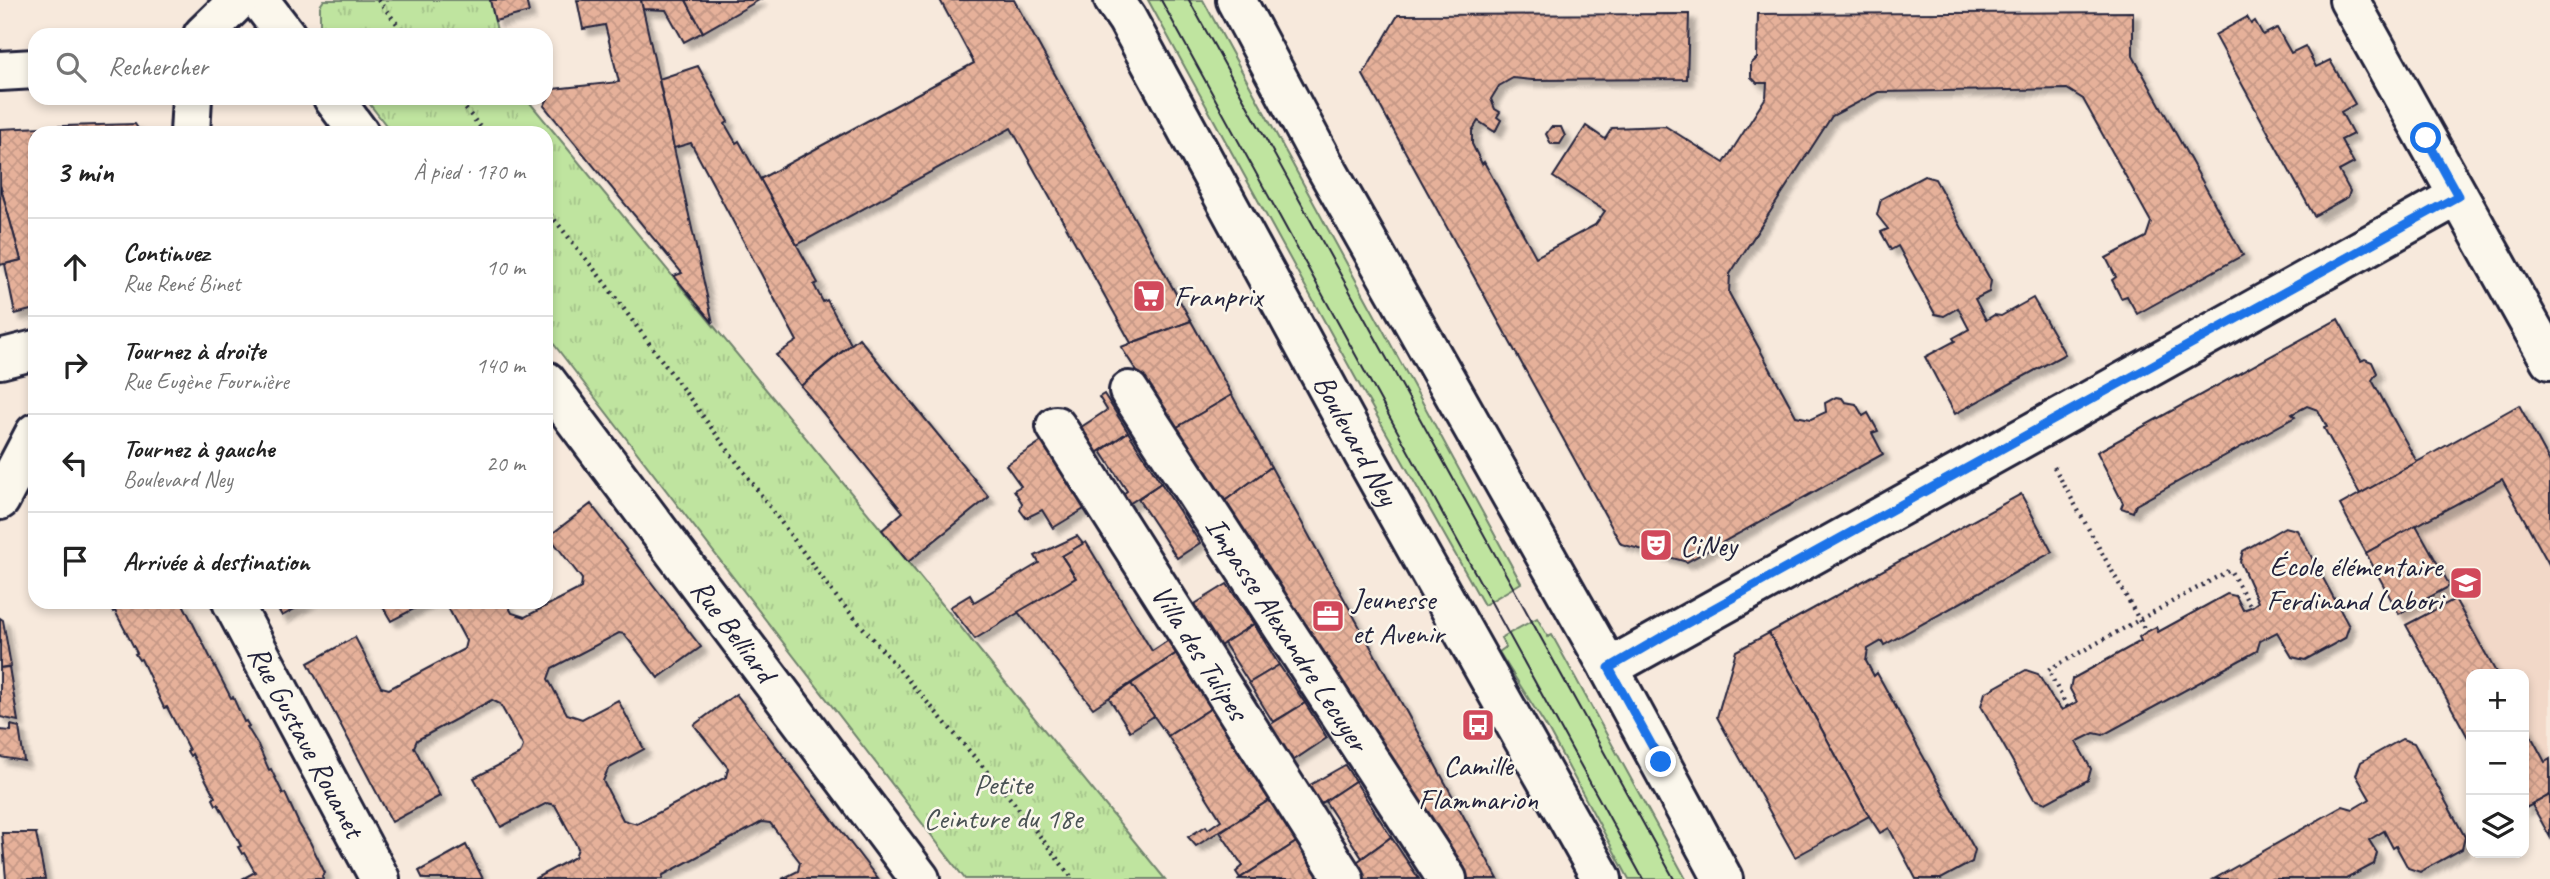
<!DOCTYPE html>
<html lang="fr">
<meta charset="utf-8">
<style>
body{margin:0;font-family:Caveat,sans-serif;background:#f2f2f2;color:#222}
.controls{position:absolute;right:21px;bottom:21px;display:grid;overflow:hidden;border-radius:14px;box-shadow:0 4px 10px #0003}
.controls button{width:63px;height:63px;display:grid;place-items:center;padding:0;border:0;border-bottom:2px solid #e0e0e0;background:#fff;color:#222;font:35px sans-serif}
.stop{position:absolute;width:21px;height:21px;margin:-16px;border:5px solid #1a73e8;border-radius:50%;background:#fff}
.stop.end{background:#1a73e8;border-color:#fff;box-shadow:0 2px 7px #0008}
.list{margin:0;padding:0;list-style:none}
h2{display:flex;justify-content:space-between;align-items:center;height:91px;margin:0;padding:0 28px;font-size:30px}
h2 small{font-size:23px;font-weight:400;color:#767676}
.list li{display:grid;grid-template-columns:46px 1fr auto;gap:21px;align-items:center;box-sizing:border-box;height:98px;padding:0 28px;border-top:2px solid #e0e0e0}
.list b{display:block;font-size:26px;white-space:nowrap}
.list p{margin:0;font-size:23px;white-space:nowrap;color:#767676}
.list em{font-size:23px;font-style:normal;color:#767676}
.icon{flex:none;width:38px;height:38px;fill:none;stroke:currentColor;stroke-width:2;stroke-linecap:round;stroke-linejoin:round}
.map{position:relative;flex:none;width:2550px;height:879px;overflow:hidden}
.search{position:absolute;background:#fff;box-shadow:0 4px 10px #0003;left:28px;top:28px;width:525px;height:77px;display:flex;align-items:center;gap:18px;box-sizing:border-box;padding:0 24px;border-radius:21px;color:#767676;font-size:26px}
.panel{position:absolute;background:#fff;box-shadow:0 4px 10px #0003;left:28px;top:126px;width:525px;height:483px;border-radius:21px}
.map>svg:first-child{display:block}
.built{fill:#f2d8c8}
.grass{fill:#bfe49f;stroke:#70836d;stroke-width:2}
.park{fill:url(#park-tufts);stroke:#70836d;stroke-width:2}
.building{fill:url(#building-cross-hatch);stroke:#22223b;stroke-width:2;filter:url(#shadow)}
.lines{fill:none;stroke-linecap:round;stroke-linejoin:round}
.minor-casing{stroke:#22223b;stroke-width:44}
.major-casing{stroke:#22223b;stroke-width:44}
.path{stroke:#22223b;stroke-width:4.5;stroke-dasharray:2 5;stroke-linecap:butt}
.minor{stroke:#fbf7ec;stroke-width:38}
.major{stroke:#fbf7ec;stroke-width:38}
.tram{stroke:#22223b;stroke-width:2}
.route{stroke:#1a73e8;stroke-width:9}
.labels{text-anchor:middle;dominant-baseline:central;stroke-width:5;stroke-linejoin:round;paint-order:stroke}
.poi-label{font-size:30px;fill:#22223b;stroke:#fbf7ec;text-anchor:start}
.street-label{font-size:30px;fill:#22223b;stroke:#fbf7ec}
.park-label{font-size:30px;fill:#495254;stroke:#fbf7ec}
</style>
<div class="map">
<svg width="2550" height="879" viewBox="0 0 2550 879">
<defs>
<pattern id="park-tufts" width="24" height="20" patternUnits="userSpaceOnUse" patternTransform="scale(1.75)"><rect width="24" height="20" fill="#bfe49f"/><path d="M3 7l-1-3M5 7V3M7 7l1-3M15 17l-1-3M17 17v-4M19 17l1-3" fill="none" stroke="#a4c38a"/></pattern>
<pattern id="building-cross-hatch" width="8" height="8" patternUnits="userSpaceOnUse" patternTransform="scale(1.75)"><rect width="8" height="8" fill="#e6b19a"/><path d="M0 0l8 8M0 8l8-8" fill="none" stroke="#c59886"/></pattern>
<filter id="shadow"><feDropShadow dx="6" dy="6" stdDeviation="2" flood-color="#0004"/></filter>
</defs>
<rect width="100%" height="100%" fill="#f7e9dc"/>
<filter id="ink" filterUnits="userSpaceOnUse"><feTurbulence type="fractalNoise" baseFrequency=".0143" numOctaves="2"/><feDisplacementMap in="SourceGraphic" scale="14" xChannelSelector="R" yChannelSelector="G"/><feConvolveMatrix kernelMatrix="1 2 1 2 8 2 1 2 1" color-interpolation-filters="sRGB"/></filter>
<g filter="url(#ink)">
<!-- built -->
<polygon class="built" points="2519,405 2550,462 2550,795 2524,809 2524,674 2471,674 2471,743 2340,505"/>
<!-- grass -->
<g class="grass">
<polygon points="1148,0 1203,0 1521,583 1484,605 1360,386"/>
<polygon points="1537,618 1548,637 1552,635 1686,879 1629,879 1549,731 1499,652 1506,647 1501,638"/>
</g>
<!-- park -->
<g class="park">
<polygon points="324,0 490,0 498,35 320,35 320,6"/>
<polygon points="365,98 526,98 908,562 1165,879 965,879 546,334 546,133 392,133"/>
</g>
<!-- building -->
<g class="building">
<polygon points="490,0 526,0 529,12 495,21"/>
<polygon points="577,0 641,0 713,323 674,276 682,273 544,106 553,89 619,82 605,25 583,29"/>
<polygon points="641,0 686,0 703,32 684,42 666,10 643,9"/>
<polygon points="686,0 759,0 703,32"/>
<polygon points="940,0 1014,0 1191,321 1131,343 1011,128 797,245 760,179 974,63"/>
<polygon points="2133,12 2133,56 2243,255 2137,314 2127,296 2121,298 2112,280 2116,277 2106,258 2146,237 2151,222 2083,99 2067,89 1878,92 1832,116 1730,274 1729,293 1796,416 1811,419 1826,412 1825,403 1836,397 1842,398 1845,402 1856,404 1863,416 1868,413 1878,431 1872,433 1883,454 1687,562 1621,544 1363,75 1398,15 1689,14 1687,79 1532,80 1513,78 1499,86 1491,99 1495,109 1500,112 1497,117 1501,120 1495,132 1478,121 1472,131 1472,144 1482,164 1484,162 1536,257 1595,225 1605,211 1553,177 1586,126 1605,139 1612,128 1665,126 1724,163 1766,97 1767,83 1757,83 1751,77 1751,64 1757,58 1758,14"/>
<polygon points="2247,17 2251,24 2255,21 2263,35 2277,28 2291,53 2305,46 2316,67 2330,60 2355,104 2341,112 2353,134 2341,140 2354,163 2339,171 2350,191 2348,197 2314,216 2215,35"/>
<polygon points="698,66 728,122 725,124 736,143 739,141 818,283 814,285 823,302 827,300 851,344 801,386 776,355 797,341 691,143 674,148 659,79"/>
<polygon points="135,124 141,133 65,133 64,126"/>
<polygon points="64,126 65,133 35,133 35,309 15,314 5,264 21,260 0,185 0,129"/>
<polygon points="1551,127 1561,127 1565,136 1560,144 1551,144 1546,134"/>
<polygon points="1924,176 1935,179 1991,281 1989,292 1975,299 1986,320 1994,315 2001,316 2033,298 2065,354 1955,414 1925,357 1955,341 1953,338 1969,329 1958,308 1944,316 1935,314 1898,246 1891,250 1881,232 1888,229 1877,215 1881,199"/>
<polygon points="0,185 21,260 0,265"/>
<polygon points="2338,319 2361,361 2365,359 2372,362 2377,373 2372,380 2417,462 2360,494 2324,428 2327,427 2318,410 2307,406 2292,414 2295,417 2136,505 2133,512 2121,508 2123,503 2097,452"/>
<polygon points="1191,321 1232,395 1174,429 1121,347"/>
<polygon points="859,338 989,497 908,562 882,530 903,512 801,386"/>
<polygon points="1104,394 1128,432 1089,458 1072,433 1107,410 1099,397"/>
<polygon points="1232,395 1271,467 1222,503 1174,429"/>
<polygon points="2519,405 2550,462 2550,566 2502,479 2366,553 2340,505"/>
<polygon points="1128,432 1161,483 1121,509 1115,500 1127,491 1101,451"/>
<polygon points="1051,435 1094,503 1053,528 1042,510 1026,518 1020,510 1022,503 1014,490 1021,486 1006,465"/>
<polygon points="1271,467 1368,642 1498,879 1466,879 1222,503"/>
<polygon points="1161,483 1200,543 1177,558 1138,499"/>
<polygon points="2021,494 2052,552 1884,645 1882,641 1868,649 1866,661 1874,676 1877,673 1975,850 1972,862 1941,879 1916,879 1889,828 1880,833 1869,816 1769,633"/>
<polygon points="591,504 701,647 658,678 624,634 619,633 552,668 548,679 567,714 582,719 618,700 644,749 608,769 603,781 623,820 637,824 726,777 728,768 694,725 736,694 878,879 782,879 798,871 800,862 770,823 762,822 663,875 662,879 534,879 575,857 578,848 555,805 547,803 501,827 474,778 520,754 523,746 500,704 492,700 417,740 414,747 440,796 392,822 308,663 355,637 381,687 389,689 464,649 466,641 445,602 506,602 512,613 525,617 581,588 582,579 549,536"/>
<polygon points="2416,525 2450,586 2399,614 2366,553"/>
<polygon points="2285,527 2297,530 2349,626 2345,638 2305,660 2292,657 2277,632 2260,641 2257,651 2103,735 2094,733 2076,742 2091,769 2088,780 2046,803 2034,799 1981,706 1985,693 2026,670 2038,674 2052,698 2062,710 2077,702 2070,689 2072,679 2141,641 2139,637 2146,632 2156,627 2158,632 2227,594 2236,596 2243,610 2251,607 2258,602 2240,562 2243,551"/>
<polygon points="1077,536 1083,544 1062,556 1076,578 975,639 950,607 970,595 974,602 1039,563 1035,556"/>
<polygon points="1086,542 1152,651 1178,634 1186,647 1093,708 1018,612 1076,578 1062,556"/>
<polygon points="1227,584 1254,624 1212,651 1185,610"/>
<polygon points="2455,599 2497,674 2471,674 2471,743 2406,625"/>
<polygon points="111,602 182,602 231,698 233,697 244,722 246,721 249,726 247,727 258,745 269,770 271,769 283,794 285,793 299,824 310,842 325,873 322,876 323,879 242,879 255,872 244,853 242,854 238,847 241,846 218,804 216,805 213,799 215,797 192,754 190,756 187,751 189,750 167,707 164,708 141,659 139,660 135,654 137,653 115,611 113,612 110,605"/>
<polygon points="274,602 307,602 282,616"/>
<polygon points="380,602 427,602 391,621"/>
<polygon points="0,618 3,620 11,666 0,668"/>
<polygon points="1254,624 1279,665 1249,683 1224,643"/>
<polygon points="1769,633 1869,816 1795,857 1717,717 1736,651"/>
<polygon points="1177,653 1202,693 1211,686 1221,702 1168,736 1131,684"/>
<polygon points="1279,665 1305,703 1273,722 1249,683"/>
<polygon points="9,667 18,721 0,717 0,668"/>
<polygon points="1131,684 1154,716 1130,731 1109,698"/>
<polygon points="1305,703 1327,738 1285,766 1263,729"/>
<polygon points="1213,707 1271,799 1196,846 1188,837 1206,826 1208,829 1221,820 1168,736"/>
<polygon points="2524,723 2545,762 2550,759 2550,795 2524,809"/>
<polygon points="11,725 19,727 24,761 0,757 0,730 11,731"/>
<polygon points="2402,739 2414,743 2465,837 2462,849 2420,872 2408,868 2396,846 2393,848 2384,831 2369,840 2377,853 2374,864 2346,879 2214,879 2343,806 2353,809 2370,799 2356,775 2361,762"/>
<polygon points="1345,765 1355,781 1313,809 1301,790"/>
<polygon points="1355,781 1391,837 1362,858 1325,801"/>
<polygon points="2550,795 2550,837 2532,805"/>
<polygon points="1271,799 1298,841 1240,878 1236,872 1243,866 1220,832"/>
<polygon points="2,833 36,833 45,879 6,879"/>
<polygon points="1391,837 1419,879 1358,879 1350,867"/>
<polygon points="1298,841 1321,879 1239,879"/>
<polygon points="466,845 483,879 423,879 419,871"/>
</g>
<g class="lines">
<defs>
<g id="minor">
<polyline points="259,0 286,35"/>
<polyline points="2349,0 2550,360"/>
<polyline points="203,35 239,0"/>
<polyline points="0,71 35,69"/>
<polyline points="333,98 359,133"/>
<polyline points="190,133 192,98"/>
<polyline points="0,359 35,350"/>
<path id="s1" d="M546,381L920,879"/>
<path id="s2" d="M1129,391L1447,879"/>
<path id="s3" d="M1056,426L1344,879"/>
<polyline points="0,500 35,433"/>
<path id="s4" d="M232,602L380,879"/>
<polyline points="1609,668 2458,196"/>
</g>
<g id="major">
<path id="s5" d="M1114,0L1127,19L1364,455L1602,879"/>
<polyline points="1236,0 1321,159 1609,668 1723,879"/>
</g>
</defs>
<!-- minor casing -->
<use href="#minor" class="minor-casing"/>
<!-- major casing -->
<use href="#major" class="major-casing"/>
<!-- path -->
<g class="path">
<polyline points="378,0 406,35"/>
<polyline points="457,98 485,133"/>
<polyline points="546,209 601,278 834,594 1015,804 1073,879"/>
<polyline points="2054,467 2146,632"/>
<polyline points="2067,707 2048,670 2230,570 2251,607"/>
</g>
<!-- minor -->
<use href="#minor" class="minor"/>
<!-- major -->
<use href="#major" class="major"/>
<!-- tram -->
<g class="tram">
<polyline points="1161,0 1643,879"/>
<polyline points="1189,0 1674,879"/>
</g>
</g>
</g>
<g class="lines" filter="url(#ink)">
<!-- route -->
<polyline class="route" points="1661,762 1609,668 1662,637 2458,196 2426,138"/>
</g>
<!-- icons -->
<defs>
<symbol id="supermarket-square" viewBox="-11 -11 22 22"><rect x="-9" y="-9" width="18" height="18" rx="4" fill="#d1495b" stroke="#fbf7ec"/><path d="M-6-5.5h2.5l.6 2H6L4.5 2H-2.5L-4.4-4H-6ZM-1.5 3.2a1.3 1.3 0 1 0 .1 0ZM3 3.2a1.3 1.3 0 1 0 .1 0Z" fill="#fff"/></symbol>
<symbol id="theatre-square" viewBox="-11 -11 22 22"><rect x="-9" y="-9" width="18" height="18" rx="4" fill="#d1495b" stroke="#fbf7ec"/><path d="M-5-5.5Q0-4 5-5.5V0Q5 5 0 6Q-5 5-5 0ZM-3.3-2.5H-1v1.5H-3.3ZM1-2.5H3.3v1.5H1ZM-2.8 1Q0 5.5 2.8 1Z" fill="#fff"/></symbol>
<symbol id="school-square" viewBox="-11 -11 22 22"><rect x="-9" y="-9" width="18" height="18" rx="4" fill="#d1495b" stroke="#fbf7ec"/><path d="M0-5L7-2L0 1L-7-2ZM-4 1L0 2.5L4 1V4Q0 6-4 4Z" fill="#fff"/></symbol>
<symbol id="office-square" viewBox="-11 -11 22 22"><rect x="-9" y="-9" width="18" height="18" rx="4" fill="#d1495b" stroke="#fbf7ec"/><path d="M-6-3h4V-5.5h4V-3h4V5H-6ZM-1-4.5V-3h2v-1.5ZM-6 0V1H6V0Z" fill="#fff"/></symbol>
<symbol id="bus-square" viewBox="-11 -11 22 22"><rect x="-9" y="-9" width="18" height="18" rx="4" fill="#d1495b" stroke="#fbf7ec"/><path d="M-5-6H5V4H4V6H2V4H-2V6H-4V4H-5ZM-3.5-4V0h7V-4ZM-3.5 1.2v1.5H-2V1.2ZM2 1.2v1.5H3.5V1.2Z" fill="#fff"/></symbol>
</defs>
<g fill-rule="evenodd">
<use href="#supermarket-square" x="1130" y="277" width="38" height="38"/>
<use href="#theatre-square" x="1637" y="526" width="38" height="38"/>
<use href="#school-square" x="2447" y="564" width="38" height="38"/>
<use href="#office-square" x="1309" y="597" width="38" height="38"/>
<use href="#bus-square" x="1459" y="706" width="38" height="38"/>
</g>
<g class="labels">
<!-- poi labels -->
<g class="poi-label">
<text x="1174" y="296">Franprix</text>
<text x="1680" y="545">CiNey</text>
<text x="2442" y="566" text-anchor="end">École élémentaire<tspan x="2442" dy="34">Ferdinand Labori</tspan></text>
<text x="1352" y="599">Jeunesse<tspan x="1352" dy="34">et Avenir</tspan></text>
<text x="1478" y="765" text-anchor="middle">Camille<tspan x="1478" dy="34">Flammarion</tspan></text>
</g>
<!-- street labels -->
<g class="street-label">
<text stroke="none"><textPath href="#s5" startOffset="502">Boulevard Ney</textPath></text>
<text stroke="none"><textPath href="#s1" startOffset="312">Rue Belliard</textPath></text>
<text stroke="none"><textPath href="#s2" startOffset="290">Impasse Alexandre Lecuyer</textPath></text>
<text stroke="none"><textPath href="#s3" startOffset="268">Villa des Tulipes</textPath></text>
<text stroke="none"><textPath href="#s4" startOffset="158">Rue Gustave Rouanet</textPath></text>
</g>
<!-- park labels -->
<g class="park-label">
<text x="1003" y="784">Petite<tspan x="1003" dy="34">Ceinture du 18e</tspan></text>
</g>
</g>
</svg>
<div class="controls">
<button>+</button>
<button>−</button>
<button><svg class="icon" aria-label="layers" viewBox="0 0 24 24"><path d="M12 4l9 5-9 5-9-5zM3 14l9 5 9-5"/></svg></button>
</div>
<div class="stop" style="left:2426px;top:138px"></div>
<div class="stop end" style="left:1661px;top:762px"></div>
<div class="search"><svg class="icon" aria-label="search" viewBox="0 0 24 24"><circle cx="10" cy="10" r="6"/><path d="M15 15l6 6"/></svg>Rechercher</div>
<section class="panel">
<h2>3 min<small>À pied · 170 m</small></h2>
<ul class="list">
<li><svg class="icon" aria-label="ahead" viewBox="0 0 24 24"><path d="M12 20V5M6 11l6-6 6 6"/></svg><div><b>Continuez</b><p>Rue René Binet</p></div><em>10 m</em></li>
<li><svg class="icon" aria-label="right" viewBox="0 0 24 24"><path d="M7 20v-9h11M14 6l5 5-5 5"/></svg><div><b>Tournez à droite</b><p>Rue Eugène Fournière</p></div><em>140 m</em></li>
<li><svg class="icon" aria-label="left" viewBox="0 0 24 24"><path d="M17 20v-9H6M10 6l-5 5 5 5"/></svg><div><b>Tournez à gauche</b><p>Boulevard Ney</p></div><em>20 m</em></li>
<li><svg class="icon" aria-label="arrive" viewBox="0 0 24 24"><path d="M6 21V4h12l-3 4 3 4H6"/></svg><div><b>Arrivée à destination</b></div></li>
</ul>
</section>
</div>
